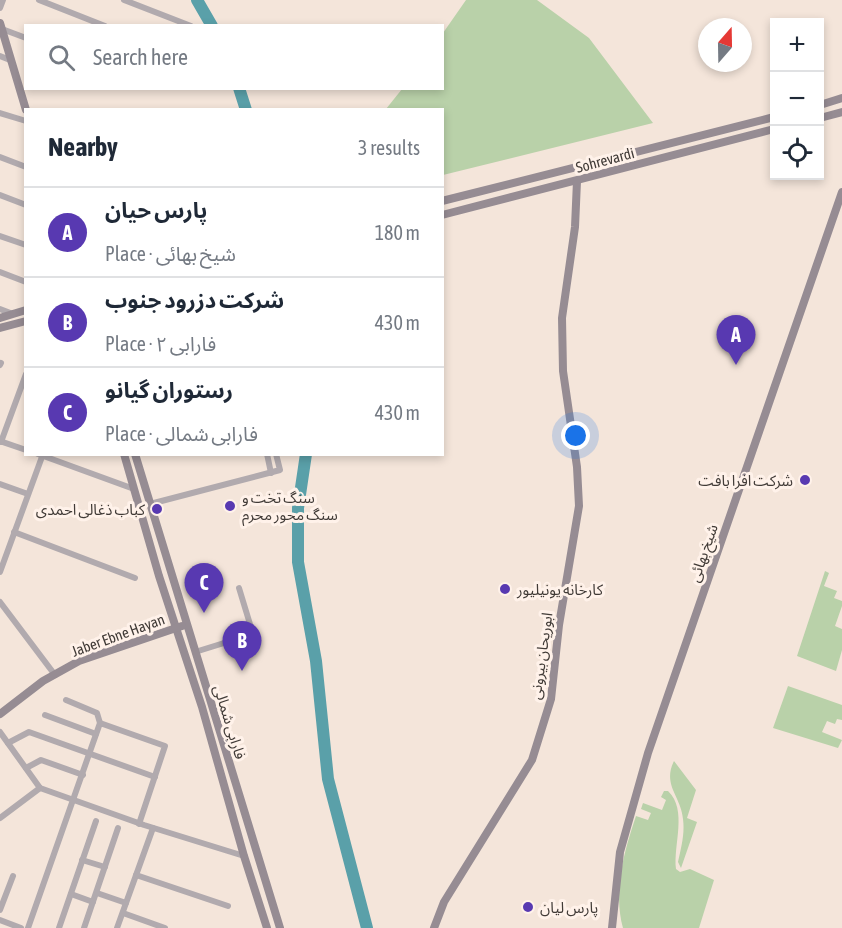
<!DOCTYPE html>
<meta charset="utf-8">
<style>
body{margin:0;font-family:"Asap Condensed","Noto Sans Arabic",sans-serif;background:#f6f6f7;color:#1f2937}
.controls{position:absolute;right:18px;top:18px;display:grid;overflow:hidden;border-radius:0px;box-shadow:0 3px 9px #0003}
.controls button{width:54px;height:54px;display:grid;place-items:center;padding:0;border:0;border-bottom:2px solid #e0e1e3;background:#fff;color:#1f2937;font:30px sans-serif}
.compass{position:absolute;left:698px;top:18px;width:54px;height:54px;border-radius:50%;background:#fff;box-shadow:0 3px 9px #0003;rotate:20deg}
.you{position:absolute;left:576px;top:436px;width:21px;height:21px;margin:-15px;border:4px solid #fff;border-radius:50%;background:#1a73e8;box-shadow:0 0 0 9px #1a73e833}
.badge{display:grid;place-items:center;width:39px;height:39px;border-radius:50%;background:#5839b1;color:#fff;font-size:20px;font-weight:700}
.pin{position:absolute;translate:-50% -50px;filter:drop-shadow(0 2px 3px #0008)}
.pin::after{content:'';position:absolute;top:32px;width:21px;height:18px;background:inherit;clip-path:polygon(0 0,100% 0,50% 100%)}
.list{margin:0;padding:0;list-style:none}
h2{display:flex;justify-content:space-between;align-items:center;height:78px;margin:0;padding:0 24px;font-size:26px}
h2 small{font-size:20px;font-weight:400;color:#747a83}
.list li{display:grid;grid-template-columns:39px 1fr auto;gap:18px;align-items:center;box-sizing:border-box;height:90px;padding:0 24px;border-top:2px solid #e0e1e3}
.list b{display:block;font-size:22px;white-space:nowrap}
.list p{margin:0;font-size:20px;white-space:nowrap;color:#747a83}
.list em{font-size:20px;font-style:normal;color:#747a83}
.icon{flex:none;width:33px;height:33px;fill:none;stroke:currentColor;stroke-width:2;stroke-linecap:round;stroke-linejoin:round}
.map{position:relative;flex:none;width:842px;height:928px;overflow:hidden}
.search{position:absolute;background:#fff;box-shadow:0 3px 9px #0003;left:24px;top:24px;width:420px;height:66px;display:flex;align-items:center;gap:15px;box-sizing:border-box;padding:0 21px;border-radius:0px;color:#747a83;font-size:22px}
.panel{position:absolute;background:#fff;box-shadow:0 3px 9px #0003;left:24px;top:108px;width:420px;height:348px;border-radius:0px}
.map>svg:first-child{display:block}
.green{fill:#b9d1a9}
.lines{fill:none;stroke-linecap:round;stroke-linejoin:round}
.river{stroke:#5aa0a9;stroke-width:12}
.street{stroke:#b1aaae;stroke-width:6}
.secondary{stroke:#968c93;stroke-width:8}
.poi-dot{fill:#5839b1;stroke:#fff2ea;stroke-width:2}
.labels{text-anchor:middle;dominant-baseline:central;stroke-width:6;stroke-linejoin:round;paint-order:stroke}
.street-label{font-size:15px;fill:#413b37;stroke:#fff2ea}
.poi-label{font-size:15px;fill:#413b37;stroke:#fff2ea;text-anchor:start}
</style>
<div class="map">
<svg width="842" height="928" viewBox="0 0 842 928">
<rect width="100%" height="100%" fill="#f4e5da"/>
<!-- green -->
<g class="green">
<polygon points="466,0 537,0 589,38 653,123 443,175 442,110 386,109 402,89 442,88 443,33"/>
<polygon points="825,571 829,573 824,586 837,591 834,598 842,601 842,606 835,626 842,629 842,650 836,671 797,656"/>
<polygon points="788,686 842,705 842,720 837,719 835,724 827,721 822,732 842,740 838,748 773,728"/>
<path d="M674,761L696,790L687,818L697,822L681,868L678,862C681,848 685,834 683,819C681,796 662,785 674,761Z"/>
<path d="M664,791H668C688,810 673,845 676,869L680,872L690,869L714,880L699,928H623C613,890 624,852 636,816L648,820L651,813L641,809L643,803L662,810L666,800L661,797Z"/>
</g>
<g class="lines">
<!-- river -->
<g class="river">
<polyline points="197,0 212,26"/>
<polyline points="239,88 246,110"/>
<polyline points="306,454 298,508 298,562 316,661 328,779 367,928"/>
</g>
<!-- street -->
<g class="street">
<polyline points="39,0 105,26"/>
<polyline points="124,0 191,26"/>
<polyline points="0,8 3,0"/>
<polyline points="2,29 26,38"/>
<polyline points="0,56 10,60"/>
<polyline points="0,113 26,121"/>
<polyline points="0,157 26,167"/>
<polyline points="0,195 26,205"/>
<polyline points="0,236 26,245"/>
<polyline points="0,272 26,282"/>
<polyline points="0,309 13,314"/>
<polyline points="0,365 1,363"/>
<polyline points="0,441 26,450"/>
<polyline points="1,442 26,374"/>
<polyline points="38,454 134,489"/>
<polyline points="267,454 271,473"/>
<polyline points="0,484 28,494"/>
<polyline points="150,504 280,470 276,454"/>
<polyline points="14,532 135,578"/>
<polyline points="0,572 43,454"/>
<polyline points="0,602 55,675"/>
<polyline points="195,652 253,634 239,588"/>
<polyline points="66,700 97,713 100,723"/>
<polyline points="45,715 96,734"/>
<polyline points="0,732 40,788 144,825 244,856"/>
<polyline points="8,743 29,732 155,777"/>
<polyline points="26,768 41,760 83,775"/>
<polyline points="0,818 40,788"/>
<polyline points="82,860 105,867"/>
<polyline points="136,875 228,906"/>
<polyline points="97,893 126,903"/>
<polyline points="71,894 93,902"/>
<polyline points="0,910 13,876"/>
<polyline points="123,913 165,928"/>
<polyline points="0,920 21,928"/>
<polyline points="28,928 100,723 165,746 139,824"/>
<polyline points="59,928 96,821"/>
<polyline points="84,928 118,828"/>
<polyline points="117,928 153,828"/>
</g>
<!-- secondary -->
<g class="secondary">
<polyline points="0,23 26,110"/>
<polyline points="820,105 842,98"/>
<polyline points="820,118 842,112"/>
<polyline points="442,201 774,117"/>
<polyline points="442,215 774,129"/>
<polyline points="0,318 26,310"/>
<polyline points="0,328 26,321"/>
<polyline points="124,454 159,576 202,707 244,856 267,928"/>
<polyline points="135,454 280,928"/>
<polyline points="0,714 43,681 79,661 182,626"/>
<polyline points="434,928 444,902 532,760 551,699 559,625 579,506 577,467 563,371 562,318 575,227 577,181"/>
<polyline points="612,928 620,852 648,753 842,192"/>
</g>
</g>
<!-- markers -->
<g class="poi-dot">
<circle cx="805" cy="480" r="6"/>
<circle cx="230" cy="506" r="6"/>
<circle cx="157" cy="509" r="6"/>
<circle cx="505" cy="589" r="6"/>
<circle cx="528" cy="907" r="6"/>
</g>
<g class="labels">
<!-- street labels -->
<g class="street-label">
<text transform="translate(605 160) rotate(-15)">Sohrevardi</text>
<text transform="translate(703 553) rotate(-71)">شیخ بهائی</text>
<text transform="translate(118 635) rotate(-20)">Jaber Ebne Hayan</text>
<text transform="translate(541 656) rotate(-82)">ابوریحان بیرونی</text>
<text transform="translate(230 722) rotate(73)">فارابی شمالی</text>
</g>
<!-- poi labels -->
<g class="poi-label">
<text x="793" y="480" text-anchor="end">شرکت افرا بافت</text>
<text x="242" y="497">سنگ تخت و<tspan x="242" dy="17">سنگ محور محرم</tspan></text>
<text x="145" y="509" text-anchor="end">کباب ذغالی احمدی</text>
<text x="517" y="589">کارخانه یونیلیور</text>
<text x="540" y="907">پارس لیان</text>
</g>
</g>
</svg>
<div class="controls">
<button>+</button>
<button>−</button>
<button><svg class="icon" aria-label="locate" viewBox="0 0 24 24"><circle cx="12" cy="12" r="6"/><path d="M12 2v4M12 18v4M2 12h4M18 12h4"/></svg></button>
</div>
<svg class="compass" viewBox="-18 -18 36 36"><path d="M0-13l5 13h-10z" fill="#e53935"/><path d="M0 13l5-13h-10z" fill="#747a83"/></svg>
<div class="you"></div>
<div class="pin badge" style="left:736px;top:365px">A</div>
<div class="pin badge" style="left:242px;top:671px">B</div>
<div class="pin badge" style="left:204px;top:613px">C</div>
<div class="search"><svg class="icon" aria-label="search" viewBox="0 0 24 24"><circle cx="10" cy="10" r="6"/><path d="M15 15l6 6"/></svg>Search here</div>
<section class="panel">
<h2>Nearby<small>3 results</small></h2>
<ul class="list">
<li><span class="badge">A</span><div><b>پارس حیان</b><p>Place · شیخ بهائی</p></div><em>180 m</em></li>
<li><span class="badge">B</span><div><b>شرکت دزرود جنوب</b><p>Place · فارابی ۲</p></div><em>430 m</em></li>
<li><span class="badge">C</span><div><b>رستوران گیانو</b><p>Place · فارابی شمالی</p></div><em>430 m</em></li>
</ul>
</section>
</div>
